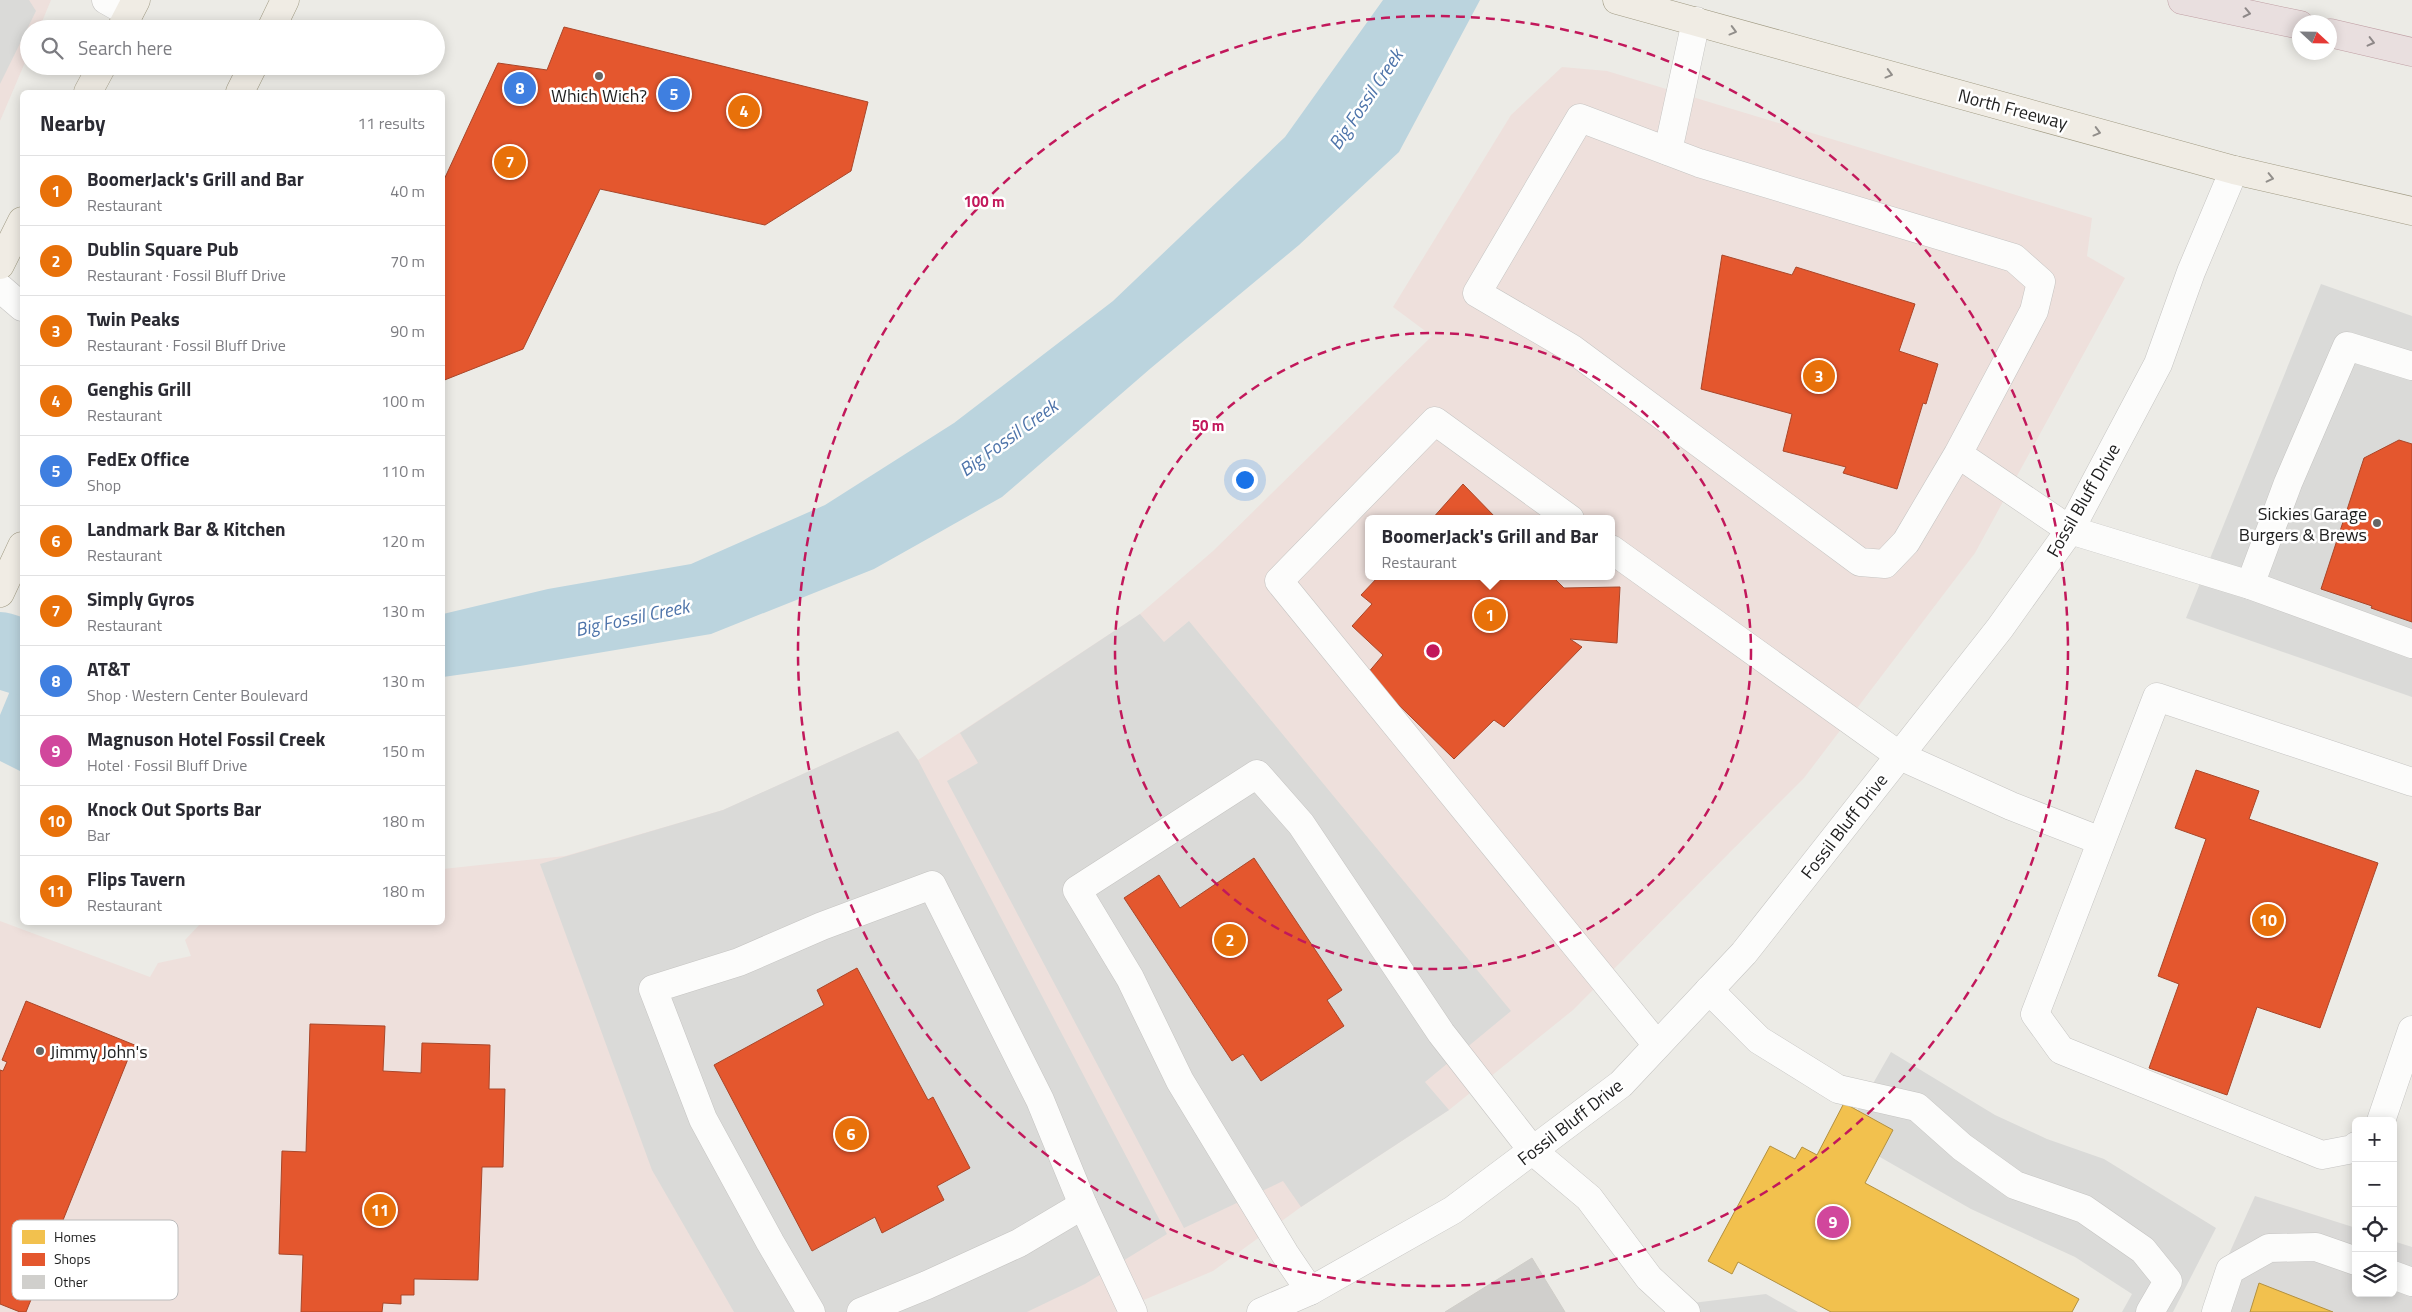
<!DOCTYPE html>
<meta charset="utf-8">
<style>
body{margin:0;font-family:"Titillium Web",sans-serif;background:#f2f2f3;color:#2b2b33}
.controls{position:absolute;right:15px;bottom:15px;display:grid;overflow:hidden;border-radius:8px;box-shadow:0 2px 12px #0003}
.controls button{width:45px;height:45px;display:grid;place-items:center;padding:0;border:0;border-bottom:1px solid #e1e1e2;background:#fff;color:#2b2b33;font:25px sans-serif}
.compass{position:absolute;left:2292px;top:15px;width:45px;height:45px;border-radius:50%;background:#fff;box-shadow:0 2px 12px #0003;rotate:112deg}
.you{position:absolute;left:1244px;top:479px;width:18px;height:18px;margin:-12px;border:4px solid #fff;border-radius:50%;background:#1a73e8;box-shadow:0 0 0 8px #1a73e833}
.badge{display:grid;place-items:center;width:32px;height:32px;border-radius:50%;background:#666664;color:#fff;font-size:16px;font-weight:700}
.pin{position:absolute;translate:-50% -50%;border:2px solid #fff;box-shadow:0 1px 5px #0006}
.popup{position:absolute;left:1365px;top:515px;width:250px;height:65px;box-sizing:border-box;display:grid;place-content:center;border-radius:8px;background:#fff;filter:drop-shadow(0 1px 4px #0005);font-size:16px;white-space:nowrap;color:#7c7c81}
.popup b{font-size:19px;color:#2b2b33}
.popup::after{content:'';position:absolute;left:50%;top:100%;margin-left:-10px;border:10px solid transparent;border-top-color:#fff}
.list{margin:0;padding:0;list-style:none}
h2{display:flex;justify-content:space-between;align-items:center;height:65px;margin:0;padding:0 20px;font-size:21px}
h2 small{font-size:16px;font-weight:400;color:#7c7c81}
.list li{display:grid;grid-template-columns:32px 1fr auto;gap:15px;align-items:center;box-sizing:border-box;height:70px;padding:0 20px;border-top:1px solid #e1e1e2}
.list b{display:block;font-size:19px;white-space:nowrap}
.list p{margin:0;font-size:16px;white-space:nowrap;color:#7c7c81}
.list em{font-size:16px;font-style:normal;color:#7c7c81}
.icon{flex:none;width:28px;height:28px;fill:none;stroke:currentColor;stroke-width:2;stroke-linecap:round;stroke-linejoin:round}
.map{position:relative;flex:none;width:2412px;height:1312px;overflow:hidden}
.search{position:absolute;background:#fff;box-shadow:0 2px 12px #0003;left:20px;top:20px;width:425px;height:55px;display:flex;align-items:center;gap:12px;box-sizing:border-box;padding:0 18px;border-radius:28px;color:#7c7c81;font-size:19px}
.panel{position:absolute;background:#fff;box-shadow:0 2px 12px #0003;left:20px;top:90px;width:425px;height:835px;border-radius:8px}
.map>svg:first-child{display:block}
.residential{fill:#dbdad8}
.commercial{fill:#eee0dc;fill-rule:evenodd}
.religious{fill:#dadad8}
.water{fill:#bbd4de}
.homes{fill:#f2c14e;stroke:#b29040}
.shops{fill:#e4572e;stroke:#a94629}
.lines{fill:none;stroke-linecap:round;stroke-linejoin:round}
.river{stroke:#bbd4de;stroke-width:76}
.building{fill:#d0cfcc;stroke:#cfcdc8}
.minor-casing{stroke:#c5c4c2;stroke-width:29}
.major-casing{stroke:#a19b84;stroke-width:29}
.highway-casing{stroke:#c0a0a5;stroke-width:29}
.minor{stroke:#fcfcfb;stroke-width:28}
.major{stroke:#f0ece4;stroke-width:28}
.highway{stroke:#e9dfdf;stroke-width:28}
.oneway{stroke:#8e8888}
.oneway2{stroke:#928f8b}
.ring{fill:none;stroke:#c2185b;stroke-width:2.5;stroke-dasharray:9 6}
.poi-dot{fill:#666664;stroke:#fff;stroke-width:2}
.labels{text-anchor:middle;dominant-baseline:central;stroke-width:5;stroke-linejoin:round;paint-order:stroke}
.poi-label{font-size:18px;fill:#1e1e1e;stroke:#fff}
.street-label{font-size:18px;fill:#1e1e1e;stroke:#fff}
.water-label{font-size:19px;font-style:italic;fill:#4e74aa;stroke:#fff}
.key{fill:#fff;stroke:#bcbcbc;stroke-width:1}
.key-label{font-size:14px;fill:#1e1e1e}
.centre{fill:#c2185b;stroke:#fff;stroke-width:2.5}
.ring-label{font-size:15px;text-anchor:middle;font-weight:bold;fill:#c2185b;stroke:#fff;stroke-width:5;stroke-linejoin:round;paint-order:stroke}
</style>
<div class="map">
<svg width="2412" height="1312" viewBox="0 0 2412 1312">
<rect width="100%" height="100%" fill="#ecebe6"/>
<!-- residential -->
<polygon class="residential" points="2255,1196 2356,1228 2356,1293 2393,1293 2393,1241 2412,1247 2412,1312 2203,1312"/>
<!-- commercial -->
<g class="commercial">
<polygon points="0,0 51,0 39,29 29,29 29,53 0,121"/>
<path d="M1562,67L1607,71L2092,218L2087,256L2125,278L1975,553L1804,778L1573,1010L1449,1110L1301,1207L1213,1271L1115,1312H0V921L150,977L158,963L191,956L185,940L201,923L442,922L443,869L565,856L723,810L898,731L918,760L1140,614L1213,551L1432,336L1393,307L1511,115ZM1369,519H1611V576H1369Z"/>
</g>
<!-- religious -->
<g class="religious">
<polygon points="0,0 29,0 36,11 0,84"/>
<polygon points="2321,284 2412,316 2412,697 2186,618"/>
<polygon points="1140,614 1164,642 1189,621 1511,1011 1425,1082 1449,1110 1301,1207 1283,1181 1184,1228 947,781 978,763 960,733"/>
<polygon points="898,731 918,760 1167,1234 1085,1284 1027,1312 734,1312 652,1170 540,864 723,810"/>
<polygon points="1891,1052 1995,1115 2047,1139 2104,1159 2216,1228 2173,1312 2122,1312 2132,1294 2075,1257 1971,1209 1843,1136"/>
<polygon points="1766,1294 1798,1312 1664,1312 1668,1306"/>
</g>
<!-- water -->
<g class="water">
<polygon points="1383,0 1480,0 1399,152 1299,245 1151,368 1002,497 874,569 711,634 520,666 443,677 443,614 548,589 691,564 825,505 954,423 1113,301 1285,137"/>
<polygon points="22,662 22,772 0,761 0,715"/>
</g>
<!-- homes -->
<g class="homes">
<polygon points="1844,1103 1893,1130 1865,1183 2079,1299 2072,1312 1831,1312 1738,1262 1732,1274 1708,1261 1770,1146 1795,1159 1802,1147 1817,1155"/>
<polygon points="2259,1283 2333,1312 2250,1312"/>
</g>
<!-- shops -->
<g class="shops">
<polygon points="564,27 868,102 851,171 765,225 600,189 523,349 442,381 442,184 498,63 547,70"/>
<polygon points="1722,255 1792,275 1796,267 1915,304 1899,351 1938,364 1926,404 1923,403 1897,489 1843,473 1846,467 1783,451 1792,414 1701,389"/>
<polygon points="2399,440 2412,444 2412,622 2371,608 2372,606 2321,589 2364,458"/>
<polygon points="1463,484 1497,519 1432,519"/>
<polygon points="1379,576 1552,576 1564,588 1620,587 1617,643 1570,639 1582,647 1504,727 1494,720 1454,759 1367,674 1383,655 1352,626 1372,604 1361,595"/>
<polygon points="2196,770 2259,791 2249,819 2378,863 2320,1028 2257,1007 2227,1095 2149,1068 2179,984 2158,976 2206,839 2175,828"/>
<polygon points="1254,858 1342,990 1327,1000 1344,1026 1261,1081 1243,1054 1232,1061 1124,898 1159,875 1180,908"/>
<polygon points="857,968 928,1100 933,1097 970,1168 937,1186 944,1200 882,1233 875,1217 812,1251 714,1065 824,1005 817,990"/>
<polygon points="26,1001 137,1046 135,1051 132,1049 26,1312 20,1312 0,1304 0,1070 3,1071 7,1062 2,1060"/>
<polygon points="310,1024 385,1026 383,1071 421,1073 422,1043 490,1045 489,1089 505,1089 503,1167 482,1167 478,1280 414,1279 414,1295 401,1295 401,1304 383,1303 382,1312 301,1312 303,1255 279,1254 282,1151 306,1152"/>
</g>
<g class="lines">
<!-- river -->
<polyline class="river" points="0,650 22,657"/>
</g>
<!-- building -->
<polygon class="building" points="1532,1258 1565,1312 1445,1312"/>
<g class="lines">
<defs>
<g id="minor">
<polyline points="106,0 129,13"/>
<polyline points="1668,151 1696,21"/>
<polyline points="0,288 22,307"/>
<polyline points="1958,454 1906,542 1885,564 1860,562 1571,348 1477,293 1580,118 1699,163 2014,258 2041,282 2034,311 1958,454 2070,530 2250,585 2412,644"/>
<polyline points="1570,519 1435,421 1279,581 1657,1045"/>
<polyline points="1611,549 1900,756 2011,806 2101,841"/>
<polyline points="2250,585 2288,483 2347,346 2412,366"/>
<polyline points="1709,990 1759,1040 1838,1089 1917,1107 1962,1147 2015,1185 2084,1209 2143,1250 2168,1281 2150,1312"/>
<polyline points="2381,1121 2412,1030"/>
<polyline points="2356,1146 2353,1149 2322,1155 2061,1050 2035,1014 2157,697 2412,782"/>
<polyline points="2393,1275 2412,1282"/>
<polyline points="1310,1291 1285,1254 1180,1081 1130,978 1077,890 1257,774 1301,824 1441,1033 1533,1151 1589,1198 1649,1278 1686,1312"/>
<polyline points="811,1312 770,1242 703,1119 653,989 739,962 822,926 932,885 1040,1100 1083,1205 1133,1312"/>
<polyline points="861,1312 927,1285 1019,1243 1083,1205"/>
<polyline points="1261,1312 1310,1291 1453,1210 1621,1084 1744,953 2000,628 2070,530 2158,364 2191,272 2234,170"/>
<polyline points="2216,1312 2230,1270 2269,1248 2316,1247 2356,1261"/>
</g>
<g id="major">
<polyline points="1617,0 2234,170 2412,211"/>
<polyline points="121,29 136,0"/>
<polyline points="271,29 285,0"/>
<polyline points="88,92 102,66"/>
<polyline points="240,92 253,66"/>
<polyline points="0,265 22,221"/>
<polyline points="0,593 22,546"/>
</g>
<g id="highway">
<polyline points="2182,0 2300,25"/>
<polyline points="2330,33 2412,52"/>
</g>
</defs>
<!-- minor casing -->
<use href="#minor" class="minor-casing"/>
<!-- major casing -->
<use href="#major" class="major-casing"/>
<!-- highway casing -->
<use href="#highway" class="highway-casing"/>
<!-- minor -->
<use href="#minor" class="minor"/>
<!-- major -->
<use href="#major" class="major"/>
<!-- highway -->
<use href="#highway" class="highway"/>
</g>
<!-- one-way arrows -->
<defs><path id="oneway-chevron" d="M-2-3.5L2.5 0L-2 3.5" fill="none" stroke-width="1.6" stroke-linecap="round" stroke-linejoin="round" transform="scale(1.25)"/></defs>
<g class="oneway">
<use href="#oneway-chevron" transform="translate(2247 13) rotate(12)"/>
<use href="#oneway-chevron" transform="translate(2371 42) rotate(14)"/>
</g>
<g class="oneway2">
<use href="#oneway-chevron" transform="translate(1733 31) rotate(15)"/>
<use href="#oneway-chevron" transform="translate(1889 74) rotate(15)"/>
<use href="#oneway-chevron" transform="translate(2097 132) rotate(15)"/>
<use href="#oneway-chevron" transform="translate(2270 178) rotate(13)"/>
</g>
<!-- distance rings -->
<g class="ring">
<circle cx="1433" cy="651" r="318"/>
<circle cx="1433" cy="651" r="635"/>
</g>
<!-- markers -->
<g class="poi-dot">
<circle cx="599" cy="76" r="5"/>
<circle cx="2377" cy="523" r="5"/>
<circle cx="40" cy="1051" r="5"/>
</g>
<g class="labels">
<!-- poi labels -->
<g class="poi-label">
<text x="599" y="95">Which Wich?</text>
<text x="2367" y="513" text-anchor="end">Sickies Garage<tspan x="2367" dy="21">Burgers &amp; Brews</tspan></text>
<text x="50" y="1051" text-anchor="start">Jimmy John's</text>
</g>
<!-- street labels -->
<g class="street-label">
<text transform="translate(2013 109) rotate(15)">North Freeway</text>
<text transform="translate(2083 500) rotate(-60)">Fossil Bluff Drive</text>
<text transform="translate(1844 826) rotate(-52)">Fossil Bluff Drive</text>
<text transform="translate(1570 1122) rotate(-38)">Fossil Bluff Drive</text>
</g>
<!-- water labels -->
<g class="water-label">
<text transform="translate(1365 99) rotate(-56)">Big Fossil Creek</text>
<text transform="translate(1008 437) rotate(-36)">Big Fossil Creek</text>
<text transform="translate(632 617) rotate(-12)">Big Fossil Creek</text>
</g>
</g>
<!-- legend -->
<rect x="12" y="1220" width="166" height="80" rx="8" class="key"/>
<rect x="22" y="1230" width="23" height="14" fill="#f2c14e"/>
<rect x="22" y="1253" width="23" height="13" fill="#e4572e"/>
<rect x="22" y="1275" width="23" height="14" fill="#d0cfcc"/>
<g class="key-label">
<text x="54" y="1242">Homes</text>
<text x="54" y="1264">Shops</text>
<text x="54" y="1287">Other</text>
</g>
<circle cx="1433" cy="651" r="8" class="centre"/>
<g class="ring-label">
<text x="984" y="207">100 m</text>
<text x="1208" y="431">50 m</text>
</g>
</svg>
<div class="controls">
<button>+</button>
<button>−</button>
<button><svg class="icon" aria-label="locate" viewBox="0 0 24 24"><circle cx="12" cy="12" r="6"/><path d="M12 2v4M12 18v4M2 12h4M18 12h4"/></svg></button>
<button><svg class="icon" aria-label="layers" viewBox="0 0 24 24"><path d="M12 4l9 5-9 5-9-5zM3 14l9 5 9-5"/></svg></button>
</div>
<svg class="compass" viewBox="-18 -18 36 36"><path d="M0-13l5 13h-10z" fill="#e53935"/><path d="M0 13l5-13h-10z" fill="#7c7c81"/></svg>
<div class="you"></div>
<div class="pin badge" style="left:1490px;top:615px;background:#e8710a">1</div>
<div class="popup"><b>BoomerJack's Grill and Bar</b>Restaurant</div>
<div class="pin badge" style="left:1230px;top:940px;background:#e8710a">2</div>
<div class="pin badge" style="left:1819px;top:376px;background:#e8710a">3</div>
<div class="pin badge" style="left:744px;top:111px;background:#e8710a">4</div>
<div class="pin badge" style="left:674px;top:94px;background:#3f7fe0">5</div>
<div class="pin badge" style="left:851px;top:1134px;background:#e8710a">6</div>
<div class="pin badge" style="left:510px;top:162px;background:#e8710a">7</div>
<div class="pin badge" style="left:520px;top:88px;background:#3f7fe0">8</div>
<div class="pin badge" style="left:1833px;top:1222px;background:#d1479c">9</div>
<div class="pin badge" style="left:2268px;top:920px;background:#e8710a">10</div>
<div class="pin badge" style="left:380px;top:1210px;background:#e8710a">11</div>
<div class="search"><svg class="icon" aria-label="search" viewBox="0 0 24 24"><circle cx="10" cy="10" r="6"/><path d="M15 15l6 6"/></svg>Search here</div>
<section class="panel">
<h2>Nearby<small>11 results</small></h2>
<ul class="list">
<li><span class="badge" style="background:#e8710a">1</span><div><b>BoomerJack's Grill and Bar</b><p>Restaurant</p></div><em>40 m</em></li>
<li><span class="badge" style="background:#e8710a">2</span><div><b>Dublin Square Pub</b><p>Restaurant · Fossil Bluff Drive</p></div><em>70 m</em></li>
<li><span class="badge" style="background:#e8710a">3</span><div><b>Twin Peaks</b><p>Restaurant · Fossil Bluff Drive</p></div><em>90 m</em></li>
<li><span class="badge" style="background:#e8710a">4</span><div><b>Genghis Grill</b><p>Restaurant</p></div><em>100 m</em></li>
<li><span class="badge" style="background:#3f7fe0">5</span><div><b>FedEx Office</b><p>Shop</p></div><em>110 m</em></li>
<li><span class="badge" style="background:#e8710a">6</span><div><b>Landmark Bar &amp; Kitchen</b><p>Restaurant</p></div><em>120 m</em></li>
<li><span class="badge" style="background:#e8710a">7</span><div><b>Simply Gyros</b><p>Restaurant</p></div><em>130 m</em></li>
<li><span class="badge" style="background:#3f7fe0">8</span><div><b>AT&amp;T</b><p>Shop · Western Center Boulevard</p></div><em>130 m</em></li>
<li><span class="badge" style="background:#d1479c">9</span><div><b>Magnuson Hotel Fossil Creek</b><p>Hotel · Fossil Bluff Drive</p></div><em>150 m</em></li>
<li><span class="badge" style="background:#e8710a">10</span><div><b>Knock Out Sports Bar</b><p>Bar</p></div><em>180 m</em></li>
<li><span class="badge" style="background:#e8710a">11</span><div><b>Flips Tavern</b><p>Restaurant</p></div><em>180 m</em></li>
</ul>
</section>
</div>
